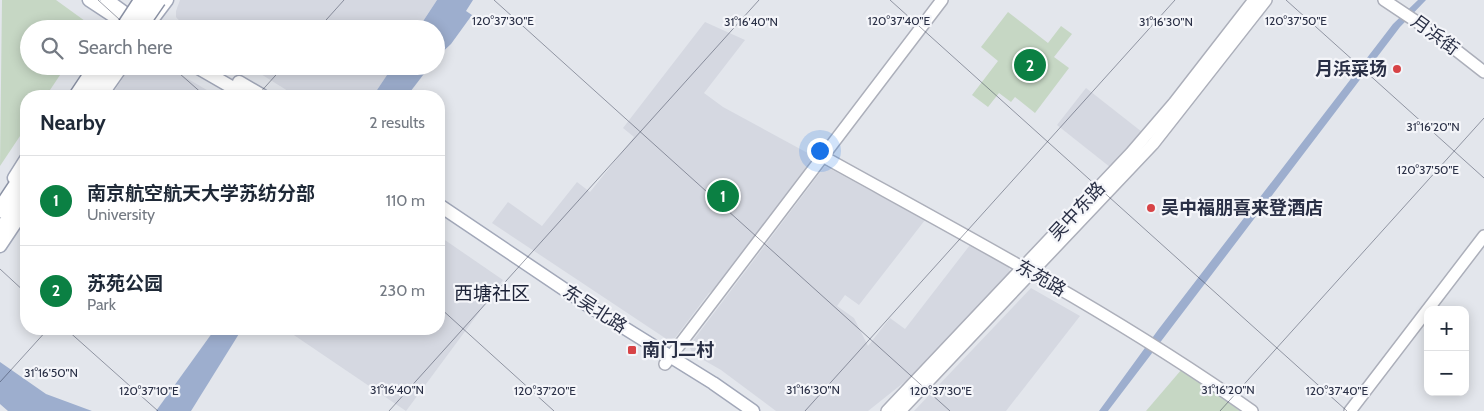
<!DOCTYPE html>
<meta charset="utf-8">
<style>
body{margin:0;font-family:Cabin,"Noto Sans SC",sans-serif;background:#f6f6f7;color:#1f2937}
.controls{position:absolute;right:15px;bottom:15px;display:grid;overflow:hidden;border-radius:10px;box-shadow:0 2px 12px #0003}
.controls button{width:45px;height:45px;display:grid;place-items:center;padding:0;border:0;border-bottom:1px solid #e0e1e3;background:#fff;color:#1f2937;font:25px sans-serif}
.you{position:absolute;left:819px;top:150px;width:18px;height:18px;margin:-12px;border:4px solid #fff;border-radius:50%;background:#1a73e8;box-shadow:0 0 0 8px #1a73e833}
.badge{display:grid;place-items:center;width:32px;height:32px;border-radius:50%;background:#0b8043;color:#fff;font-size:16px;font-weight:700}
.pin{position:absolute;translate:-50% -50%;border:2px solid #fff;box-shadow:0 1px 5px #0006}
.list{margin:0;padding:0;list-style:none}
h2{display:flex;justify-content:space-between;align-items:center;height:65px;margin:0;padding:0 20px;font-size:21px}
h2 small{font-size:16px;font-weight:400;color:#747a83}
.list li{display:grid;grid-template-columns:32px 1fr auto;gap:15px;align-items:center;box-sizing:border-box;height:90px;padding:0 20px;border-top:1px solid #e0e1e3}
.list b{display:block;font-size:19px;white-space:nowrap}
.list p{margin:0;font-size:16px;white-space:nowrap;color:#747a83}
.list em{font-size:16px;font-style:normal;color:#747a83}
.icon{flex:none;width:28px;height:28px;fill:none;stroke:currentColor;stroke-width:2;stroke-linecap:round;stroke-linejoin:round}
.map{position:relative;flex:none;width:1484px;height:411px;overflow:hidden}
.search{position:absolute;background:#fff;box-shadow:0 2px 12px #0003;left:20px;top:20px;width:425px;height:55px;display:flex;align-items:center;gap:12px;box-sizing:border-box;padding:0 18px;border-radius:28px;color:#747a83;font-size:19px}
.panel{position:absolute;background:#fff;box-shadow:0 2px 12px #0003;left:20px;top:90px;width:425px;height:245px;border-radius:20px}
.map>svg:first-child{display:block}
.built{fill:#d5d8e1}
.green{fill:#c6d7c4}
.water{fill:#9daece}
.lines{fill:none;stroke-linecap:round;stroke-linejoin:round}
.secondary-casing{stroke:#acafba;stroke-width:14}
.primary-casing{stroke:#a2a8b9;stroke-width:15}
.highway-casing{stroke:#8a91a4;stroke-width:18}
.secondary{stroke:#fff;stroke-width:11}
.primary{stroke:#fff;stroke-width:12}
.highway{stroke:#fff;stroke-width:15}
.highway-bridge-casing{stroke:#8a91a4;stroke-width:18;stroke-linecap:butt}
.highway-bridge{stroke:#fff;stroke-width:15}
.ticks{fill:none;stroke:#2a3046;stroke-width:1;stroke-opacity:0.45}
.poi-dot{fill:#d74346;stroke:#f4f5f9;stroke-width:2}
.labels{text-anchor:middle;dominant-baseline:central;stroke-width:4.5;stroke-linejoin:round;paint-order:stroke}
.street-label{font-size:18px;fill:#2a3046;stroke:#f4f5f9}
.poi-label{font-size:18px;font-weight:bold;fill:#2a3046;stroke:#f4f5f9;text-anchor:start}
.neighbourhood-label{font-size:19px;fill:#1c2237;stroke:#f4f5f9}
.ticks-label{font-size:12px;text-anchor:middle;fill:#2a3046;stroke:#f4f5f9;stroke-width:4.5;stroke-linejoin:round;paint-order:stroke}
</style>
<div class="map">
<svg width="1484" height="411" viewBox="0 0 1484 411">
<rect width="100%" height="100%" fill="#e3e6ec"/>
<!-- built -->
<g class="built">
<polygon points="180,0 437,0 418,29 187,29 176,17 176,11"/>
<polygon points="705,22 745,40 704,93 723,107 815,157 717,287 709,293 675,338 668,340 492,223 508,202 542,226 577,182 590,192 634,137 623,128"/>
<polygon points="131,66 166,66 217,96 111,96"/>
<polygon points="248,66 393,66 373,96 296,96"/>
<polygon points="1086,88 1142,132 1110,167 1057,125"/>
<polygon points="825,166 925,220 859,305 845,295 837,306 854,318 868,346 890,318 905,329 970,245 1009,267 1010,272 907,380 868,411 776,411 721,370 693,354 690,348 692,342"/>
<polygon points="439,236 503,280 406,411 285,329 439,329"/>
<polygon points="1031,288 1080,316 1006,411 914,411"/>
</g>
<!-- green -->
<g class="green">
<polygon points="2,0 56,0 85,21 88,29 29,29 29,66 66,66 46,96 26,96 26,127 0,166"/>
<polygon points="1008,12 1048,43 1061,26 1072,34 1054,57 1069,68 1035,113 1015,97 1011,102 999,93 988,107 972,95 998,61 981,47"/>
<polygon points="1182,369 1240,411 1146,411"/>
</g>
<!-- water -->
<g class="water">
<polygon points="437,0 473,0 466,11 472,15 451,44 436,58 436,29 418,29"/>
<polygon points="1418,0 1426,0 1400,27 1108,411 1099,411 1158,330 1393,24"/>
<polygon points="393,66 430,66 407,96 373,96"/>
<polygon points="215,329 242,329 191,411 156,411"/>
<polygon points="0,362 46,394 92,411 8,411 0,404"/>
</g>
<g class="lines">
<defs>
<g id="secondary">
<polyline points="1384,0 1438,36 1484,72"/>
<path d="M822,156C968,237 1116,315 1252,411"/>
<polyline points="665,364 942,0"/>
<polyline points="887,411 1131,153 1174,103 1254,0"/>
<polyline points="900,411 1153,144 1266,0"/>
<polyline points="1350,411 1484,236"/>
</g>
<g id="primary">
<polyline points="89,0 133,29"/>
<polyline points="107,0 147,29"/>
<polyline points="155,16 167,0"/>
<polyline points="195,66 247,96"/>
<polyline points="239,82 263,96"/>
<polyline points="101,96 122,66"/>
<polyline points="14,178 26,159"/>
<polyline points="439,205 589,306 713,383 753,411"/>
<polyline points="0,246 26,207"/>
</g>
<g id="highway">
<polyline points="77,96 97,66"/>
<polyline points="92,96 113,66"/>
<polyline points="0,210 26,171"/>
<polyline points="0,232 26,194"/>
</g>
</defs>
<!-- secondary casing -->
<use href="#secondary" class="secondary-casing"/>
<!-- primary casing -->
<use href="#primary" class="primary-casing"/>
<!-- highway casing -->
<use href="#highway" class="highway-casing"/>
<!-- secondary -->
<use href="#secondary" class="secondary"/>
<!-- primary -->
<use href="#primary" class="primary"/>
<!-- highway -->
<use href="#highway" class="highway"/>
<defs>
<g id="highway-bridge">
<polyline points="123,29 142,0"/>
<polyline points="138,29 158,0"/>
</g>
</defs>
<!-- highway-bridge casing -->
<use href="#highway-bridge" class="highway-bridge-casing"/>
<!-- highway-bridge -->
<use href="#highway-bridge" class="highway-bridge"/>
</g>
<!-- ticks -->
<path class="ticks" d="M98,0L130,29M494,0L950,411M890,0L1347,411M1286,0L1484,178M318,29L344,0M171,66L205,96M257,96L284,66M0,269L26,293M439,307L554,411M66,329L158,411M0,382L48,329M389,411L759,0M805,411L1175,0M1220,411L1484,118"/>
<!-- markers -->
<g class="poi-dot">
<circle cx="1397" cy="69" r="5"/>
<circle cx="1151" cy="208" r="5"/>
<rect x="627" y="345" width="10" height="10" rx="2.5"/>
</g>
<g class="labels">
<!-- street labels -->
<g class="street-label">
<text transform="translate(1435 35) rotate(36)">月浜街</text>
<text transform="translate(1077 211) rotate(-47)">吴中东路</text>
<text transform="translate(1041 278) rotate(30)">东苑路</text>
<text transform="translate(595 309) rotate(33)">东吴北路</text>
</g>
<!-- poi labels -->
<g class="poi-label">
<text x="1387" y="69" text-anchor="end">月浜菜场</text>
<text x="1161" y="208">吴中福朋喜来登酒店</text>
<text x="642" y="350">南门二村</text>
</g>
<!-- neighbourhood labels -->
<g class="neighbourhood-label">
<text x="492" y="293">西塘社区</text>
</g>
</g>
<g class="ticks-label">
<text x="503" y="25">120°37'30"E</text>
<text x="899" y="25">120°37'40"E</text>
<text x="1296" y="25">120°37'50"E</text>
<text x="1166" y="26">31°16'30"N</text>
<text x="751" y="26">31°16'40"N</text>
<text x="1433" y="131">31°16'20"N</text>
<text x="1428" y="174">120°37'50"E</text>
<text x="51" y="377">31°16'50"N</text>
<text x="397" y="394">31°16'40"N</text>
<text x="813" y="394">31°16'30"N</text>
<text x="1228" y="394">31°16'20"N</text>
<text x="149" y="395">120°37'10"E</text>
<text x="545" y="395">120°37'20"E</text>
<text x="941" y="395">120°37'30"E</text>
<text x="1337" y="395">120°37'40"E</text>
</g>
</svg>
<div class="controls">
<button>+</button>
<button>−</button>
</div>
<div class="you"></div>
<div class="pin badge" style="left:723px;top:196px">1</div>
<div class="pin badge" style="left:1030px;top:65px">2</div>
<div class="search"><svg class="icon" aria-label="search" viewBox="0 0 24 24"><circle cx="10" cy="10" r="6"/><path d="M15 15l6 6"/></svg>Search here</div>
<section class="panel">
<h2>Nearby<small>2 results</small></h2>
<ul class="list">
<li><span class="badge">1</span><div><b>南京航空航天大学苏纺分部</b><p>University</p></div><em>110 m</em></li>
<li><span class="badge">2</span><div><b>苏苑公园</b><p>Park</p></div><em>230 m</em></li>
</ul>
</section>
</div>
